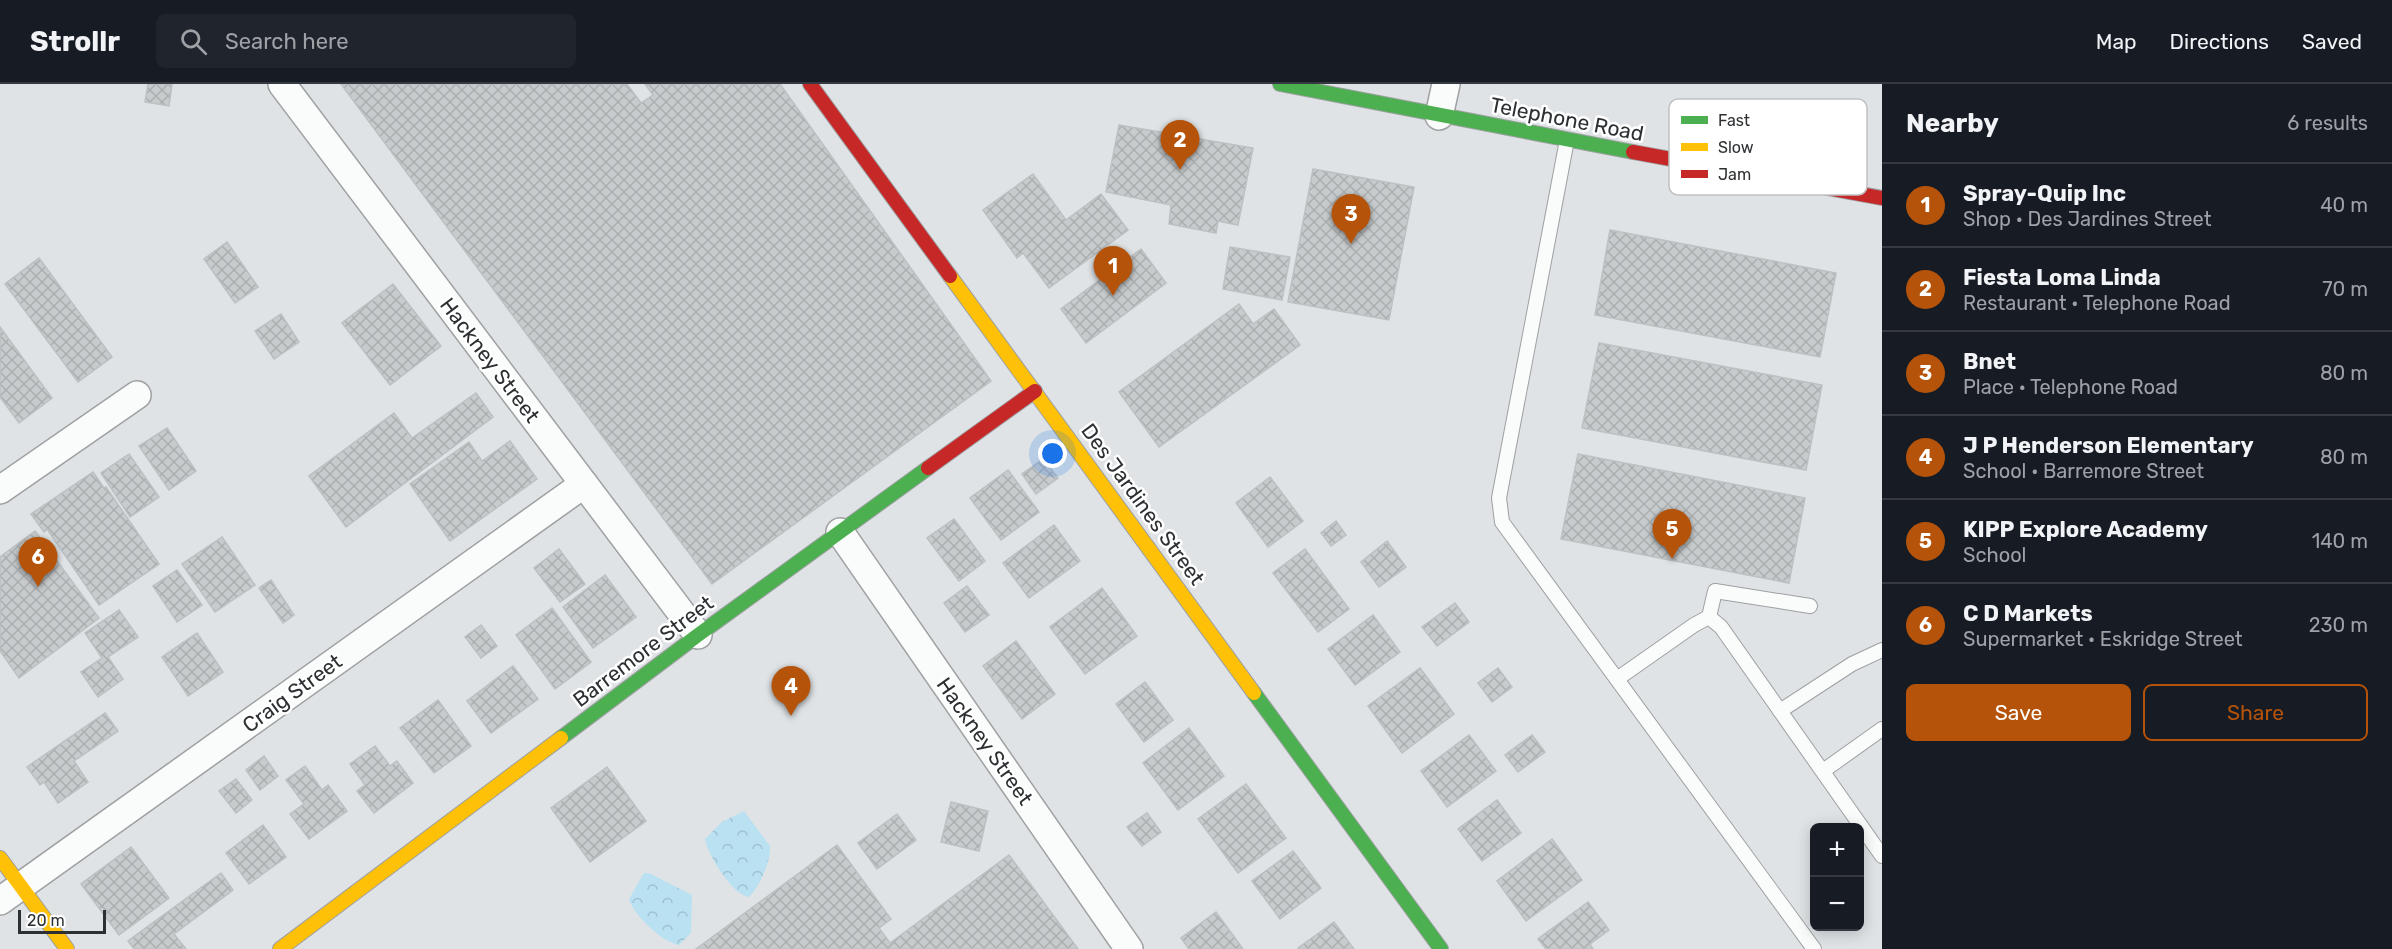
<!DOCTYPE html>
<meta charset="utf-8">
<style>
body{margin:0;font-family:Rubik,sans-serif;background:#20242c;color:#f1f3f6}
.controls{position:absolute;right:18px;bottom:18px;display:grid;overflow:hidden;border-radius:9px;box-shadow:0 3px 15px #0003}
.controls button{width:54px;height:54px;display:grid;place-items:center;padding:0;border:0;border-bottom:2px solid #363941;background:#171b24;color:#f1f3f6;font:30px sans-serif}
.scale{position:absolute;left:18px;bottom:15px;width:88px;box-sizing:border-box;padding-left:6px;border:3px solid #2d3032;border-top:0;font-size:16px;line-height:21px;white-space:nowrap;color:#2d3032;-webkit-text-stroke:4px #fff;paint-order:stroke}
.you{position:absolute;left:1053px;top:370px;width:21px;height:21px;margin:-15px;border:4px solid #fff;border-radius:50%;background:#1a73e8;box-shadow:0 0 0 9px #1a73e833}
.badge{display:grid;place-items:center;width:39px;height:39px;border-radius:50%;background:#b45309;color:#fff;font-size:20px;font-weight:700}
.pin{position:absolute;translate:-50% -50px;filter:drop-shadow(0 2px 3px #0008)}
.pin::after{content:'';position:absolute;top:32px;width:21px;height:18px;background:inherit;clip-path:polygon(0 0,100% 0,50% 100%)}
.list{margin:0;padding:0;list-style:none}
h2{display:flex;justify-content:space-between;align-items:center;height:78px;margin:0;padding:0 24px;font-size:26px}
h2 small{font-size:20px;font-weight:400;color:#9ea1a6}
.list li{display:grid;grid-template-columns:39px 1fr auto;gap:18px;align-items:center;box-sizing:border-box;height:84px;padding:0 24px;border-top:2px solid #363941}
.list b{display:block;font-size:22px;white-space:nowrap}
.list p{margin:0;font-size:20px;white-space:nowrap;color:#9ea1a6}
.list em{font-size:20px;font-style:normal;color:#9ea1a6}
.actions{display:flex;gap:12px;padding:18px 24px}
.actions a{flex:1;padding:14px 0;border:2px solid #b45309;border-radius:9px;text-align:center;font-size:21px;color:#b45309}
.actions .main{background:#b45309;color:#fff}
.icon{flex:none;width:33px;height:33px;fill:none;stroke:currentColor;stroke-width:2;stroke-linecap:round;stroke-linejoin:round}
.map{position:relative;flex:none;width:1882px;height:865px;overflow:hidden}
header{display:flex;align-items:center;gap:36px;box-sizing:border-box;height:84px;padding:0 30px;background:#171b24;border-bottom:2px solid #363941}
header strong{font-size:28px}
nav{display:flex;gap:33px;margin-inline-start:auto;font-size:21px}
.search{width:420px;height:54px;background:#20242c;display:flex;align-items:center;gap:15px;box-sizing:border-box;padding:0 21px;border-radius:9px;color:#9ea1a6;font-size:22px}
main{display:flex}
aside{flex:1;background:#171b24}
.map>svg:first-child{display:block}
.park{fill:url(#park-crowns)}
.building{fill:url(#building-cross-hatch);stroke:#bdc0c2;stroke-width:1.5}
.lines{fill:none;stroke-linecap:round;stroke-linejoin:round}
.lane-casing{stroke:#9ea0a2;stroke-width:16}
.street-casing{stroke:#9ea0a2;stroke-width:30}
.fast-casing{stroke:#9ea0a2;stroke-width:16}
.slow-casing{stroke:#9ea0a2;stroke-width:16}
.jam-casing{stroke:#9ea0a2;stroke-width:16}
.lane{stroke:#fafbfb;stroke-width:14}
.street{stroke:#fafbfb;stroke-width:27}
.fast{stroke:#4caf50;stroke-width:14}
.slow{stroke:#ffc107;stroke-width:14}
.jam{stroke:#c62828;stroke-width:14}
.labels{text-anchor:middle;dominant-baseline:central;stroke-width:5;stroke-linejoin:round;paint-order:stroke}
.street-label{font-size:21px;fill:#2d3032;stroke:#fff}
.key{fill:#fff;stroke:#c0c1c2;stroke-width:1.5}
.key-label{font-size:16px;fill:#2d3032}
</style>
<header>
<strong>Strollr</strong>
<div class="search"><svg class="icon" aria-label="search" viewBox="0 0 24 24"><circle cx="10" cy="10" r="6"/><path d="M15 15l6 6"/></svg>Search here</div>
<nav><a>Map</a><a>Directions</a><a>Saved</a></nav>
</header>
<main>
<div class="map">
<svg width="1882" height="865" viewBox="0 0 1882 865">
<defs>
<pattern id="park-crowns" width="20" height="18" patternUnits="userSpaceOnUse" patternTransform="scale(1.5)"><rect width="20" height="18" fill="#b9e1f2"/><path d="M2 6a3 3 0 1 1 6 0M12 15a3 3 0 1 1 6 0" fill="none" stroke="#9fc1d0"/></pattern>
<pattern id="building-cross-hatch" width="8" height="8" patternUnits="userSpaceOnUse" patternTransform="scale(1.5)"><rect width="8" height="8" fill="#c8cbcd"/><path d="M0 0l8 8M0 8l8-8" fill="none" stroke="#acafb0"/></pattern>
</defs>
<rect width="100%" height="100%" fill="#dfe3e5"/>
<!-- park -->
<g class="park">
<path d="M744,727L770,762C771,777 760,802 749,813C733,812 707,770 705,755L722,738Z"/>
<path d="M649,789L692,811L691,849L679,861C662,858 634,832 629,815L644,789Z"/>
</g>
<!-- building -->
<g class="building">
<polygon points="148,0 172,0 169,22 145,18"/>
<polygon points="341,0 627,0 641,19 653,11 645,0 780,0 991,297 712,500"/>
<polygon points="1119,41 1253,64 1238,141 1218,137 1216,149 1169,140 1171,121 1106,108"/>
<polygon points="1313,85 1414,103 1389,236 1288,218"/>
<polygon points="1033,90 1066,136 1101,110 1128,146 1049,204 1023,169 1017,174 983,126"/>
<polygon points="1610,146 1836,189 1820,273 1595,231"/>
<polygon points="227,158 258,203 235,219 204,175"/>
<polygon points="1230,163 1290,173 1282,216 1223,205"/>
<polygon points="1141,165 1166,199 1086,259 1061,225"/>
<polygon points="39,174 112,273 78,298 5,200"/>
<polygon points="393,200 441,262 390,301 342,239"/>
<polygon points="1239,220 1253,240 1274,225 1300,261 1159,363 1119,308"/>
<polygon points="281,230 299,258 274,275 255,247"/>
<polygon points="0,243 52,314 19,339 0,313"/>
<polygon points="1599,259 1822,301 1806,386 1582,344"/>
<polygon points="476,309 493,333 346,443 309,392 394,329 412,354"/>
<polygon points="167,344 196,387 169,406 139,362"/>
<polygon points="510,357 537,395 450,457 410,400 469,358 482,377"/>
<polygon points="129,370 159,413 130,433 101,389"/>
<polygon points="1578,370 1805,414 1789,499 1561,455"/>
<polygon points="1043,375 1058,394 1036,410 1022,390"/>
<polygon points="1008,386 1039,428 1001,456 970,414"/>
<polygon points="93,388 104,404 106,403 159,480 99,521 47,445 44,448 31,430"/>
<polygon points="1270,393 1303,437 1268,463 1236,419"/>
<polygon points="954,435 985,477 959,497 927,454"/>
<polygon points="1336,437 1346,451 1331,462 1321,449"/>
<polygon points="1054,441 1080,477 1029,514 1003,479"/>
<polygon points="35,447 99,534 19,594 0,567 0,473"/>
<polygon points="222,453 255,501 215,528 182,480"/>
<polygon points="1387,457 1406,483 1379,503 1361,478"/>
<polygon points="559,465 585,500 560,518 534,484"/>
<polygon points="1305,465 1349,525 1318,548 1273,489"/>
<polygon points="177,486 202,521 177,538 153,502"/>
<polygon points="605,491 636,533 593,564 563,523"/>
<polygon points="271,496 294,531 283,539 259,504"/>
<polygon points="967,502 989,531 965,548 944,519"/>
<polygon points="1102,504 1137,552 1085,590 1050,543"/>
<polygon points="1455,519 1469,538 1437,562 1422,543"/>
<polygon points="552,524 591,578 555,605 516,551"/>
<polygon points="119,526 138,553 108,573 123,595 98,613 81,588 102,574 85,549"/>
<polygon points="1373,531 1400,568 1355,601 1328,565"/>
<polygon points="481,541 497,562 481,574 465,553"/>
<polygon points="197,549 223,588 188,612 162,573"/>
<polygon points="1016,557 1055,610 1022,635 983,582"/>
<polygon points="513,582 538,615 491,649 467,617"/>
<polygon points="1420,584 1454,630 1402,669 1368,622"/>
<polygon points="1498,584 1512,603 1492,618 1478,599"/>
<polygon points="1145,598 1173,636 1144,658 1116,620"/>
<polygon points="438,616 471,662 434,689 400,644"/>
<polygon points="105,629 118,647 74,677 88,698 58,719 44,698 40,701 27,683"/>
<polygon points="1189,644 1224,692 1178,726 1143,679"/>
<polygon points="1469,651 1496,687 1447,723 1421,687"/>
<polygon points="1532,651 1545,668 1518,688 1505,671"/>
<polygon points="375,662 390,682 397,677 413,699 374,729 357,707 365,701 350,680"/>
<polygon points="264,672 278,692 260,706 246,686"/>
<polygon points="305,682 322,706 328,701 347,727 309,755 290,730 304,720 286,696"/>
<polygon points="607,683 646,737 590,778 551,724"/>
<polygon points="236,695 252,716 236,729 219,707"/>
<polygon points="1246,700 1286,754 1238,789 1198,735"/>
<polygon points="1497,716 1521,749 1482,777 1458,745"/>
<polygon points="951,718 988,727 979,767 941,758"/>
<polygon points="1147,729 1161,748 1142,762 1127,743"/>
<polygon points="897,730 916,756 877,785 858,759"/>
<polygon points="263,741 286,773 249,800 226,769"/>
<polygon points="1552,755 1582,796 1526,837 1497,797"/>
<polygon points="837,761 891,835 879,844 890,859 1009,771 1078,865 696,865"/>
<polygon points="131,763 169,814 119,851 81,800"/>
<polygon points="1293,767 1321,804 1280,835 1252,797"/>
<polygon points="221,789 233,806 174,850 186,865 134,865 128,857"/>
<polygon points="1588,818 1609,846 1590,860 1593,865 1546,865 1538,855"/>
<polygon points="1216,828 1243,865 1189,865 1181,854"/>
<polygon points="1334,838 1354,865 1299,865 1298,864"/>
</g>
<g class="lines">
<defs>
<g id="lane">
<polyline points="1567,56 1499,414 1502,438 1814,865"/>
<polyline points="1709,533 1715,507 1810,522"/>
<polyline points="1617,595 1694,541 1709,533 1721,543 1882,772"/>
<polyline points="1780,627 1852,580 1882,566"/>
<polyline points="1823,687 1882,645"/>
</g>
<g id="street">
<polyline points="282,0 698,551"/>
<polyline points="1439,32 1446,0"/>
<polyline points="0,406 137,311"/>
<polyline points="840,448 1129,865"/>
<polyline points="0,817 584,400"/>
</g>
<g id="fast">
<polyline points="1280,0 1633,68"/>
<polyline points="1254,609 1441,865"/>
<polyline points="561,654 698,551 928,384"/>
</g>
<g id="slow">
<polyline points="950,192 1254,609"/>
<polyline points="0,774 67,865"/>
<polyline points="280,865 561,654"/>
</g>
<g id="jam">
<polyline points="810,0 950,192"/>
<polyline points="1633,68 1882,114"/>
<polyline points="928,384 1035,307"/>
</g>
</defs>
<!-- lane casing -->
<use href="#lane" class="lane-casing"/>
<!-- street casing -->
<use href="#street" class="street-casing"/>
<!-- fast casing -->
<use href="#fast" class="fast-casing"/>
<!-- slow casing -->
<use href="#slow" class="slow-casing"/>
<!-- jam casing -->
<use href="#jam" class="jam-casing"/>
<!-- lane -->
<use href="#lane" class="lane"/>
<!-- street -->
<use href="#street" class="street"/>
<!-- fast -->
<use href="#fast" class="fast"/>
<!-- slow -->
<use href="#slow" class="slow"/>
<!-- jam -->
<use href="#jam" class="jam"/>
</g>
<g class="labels">
<!-- street labels -->
<g class="street-label">
<text transform="translate(1567 35) rotate(11)">Telephone Road</text>
<text transform="translate(490 276) rotate(53)">Hackney Street</text>
<text transform="translate(1143 420) rotate(54)">Des Jardines Street</text>
<text transform="translate(643 567) rotate(-37)">Barremore Street</text>
<text transform="translate(292 609) rotate(-36)">Craig Street</text>
<text transform="translate(985 657) rotate(55)">Hackney Street</text>
</g>
</g>
<!-- legend -->
<rect x="1669" y="15" width="198" height="96" rx="9" class="key"/>
<rect x="1681" y="32" width="27" height="8" fill="#4caf50"/>
<rect x="1681" y="59" width="27" height="8" fill="#ffc107"/>
<rect x="1681" y="86" width="27" height="8" fill="#c62828"/>
<g class="key-label">
<text x="1718" y="42">Fast</text>
<text x="1718" y="69">Slow</text>
<text x="1718" y="96">Jam</text>
</g>
</svg>
<div class="controls">
<button>+</button>
<button>−</button>
</div>
<div class="scale">20 m</div>
<div class="you"></div>
<div class="pin badge" style="left:1113px;top:212px">1</div>
<div class="pin badge" style="left:1180px;top:86px">2</div>
<div class="pin badge" style="left:1351px;top:160px">3</div>
<div class="pin badge" style="left:791px;top:632px">4</div>
<div class="pin badge" style="left:1672px;top:475px">5</div>
<div class="pin badge" style="left:38px;top:503px">6</div>
</div>
<aside>
<h2>Nearby<small>6 results</small></h2>
<ul class="list">
<li><span class="badge">1</span><div><b>Spray-Quip Inc</b><p>Shop · Des Jardines Street</p></div><em>40 m</em></li>
<li><span class="badge">2</span><div><b>Fiesta Loma Linda</b><p>Restaurant · Telephone Road</p></div><em>70 m</em></li>
<li><span class="badge">3</span><div><b>Bnet</b><p>Place · Telephone Road</p></div><em>80 m</em></li>
<li><span class="badge">4</span><div><b>J P Henderson Elementary</b><p>School · Barremore Street</p></div><em>80 m</em></li>
<li><span class="badge">5</span><div><b>KIPP Explore Academy</b><p>School</p></div><em>140 m</em></li>
<li><span class="badge">6</span><div><b>C D Markets</b><p>Supermarket · Eskridge Street</p></div><em>230 m</em></li>
</ul>
<div class="actions"><a class="main">Save</a><a>Share</a></div>
</aside>
</main>
